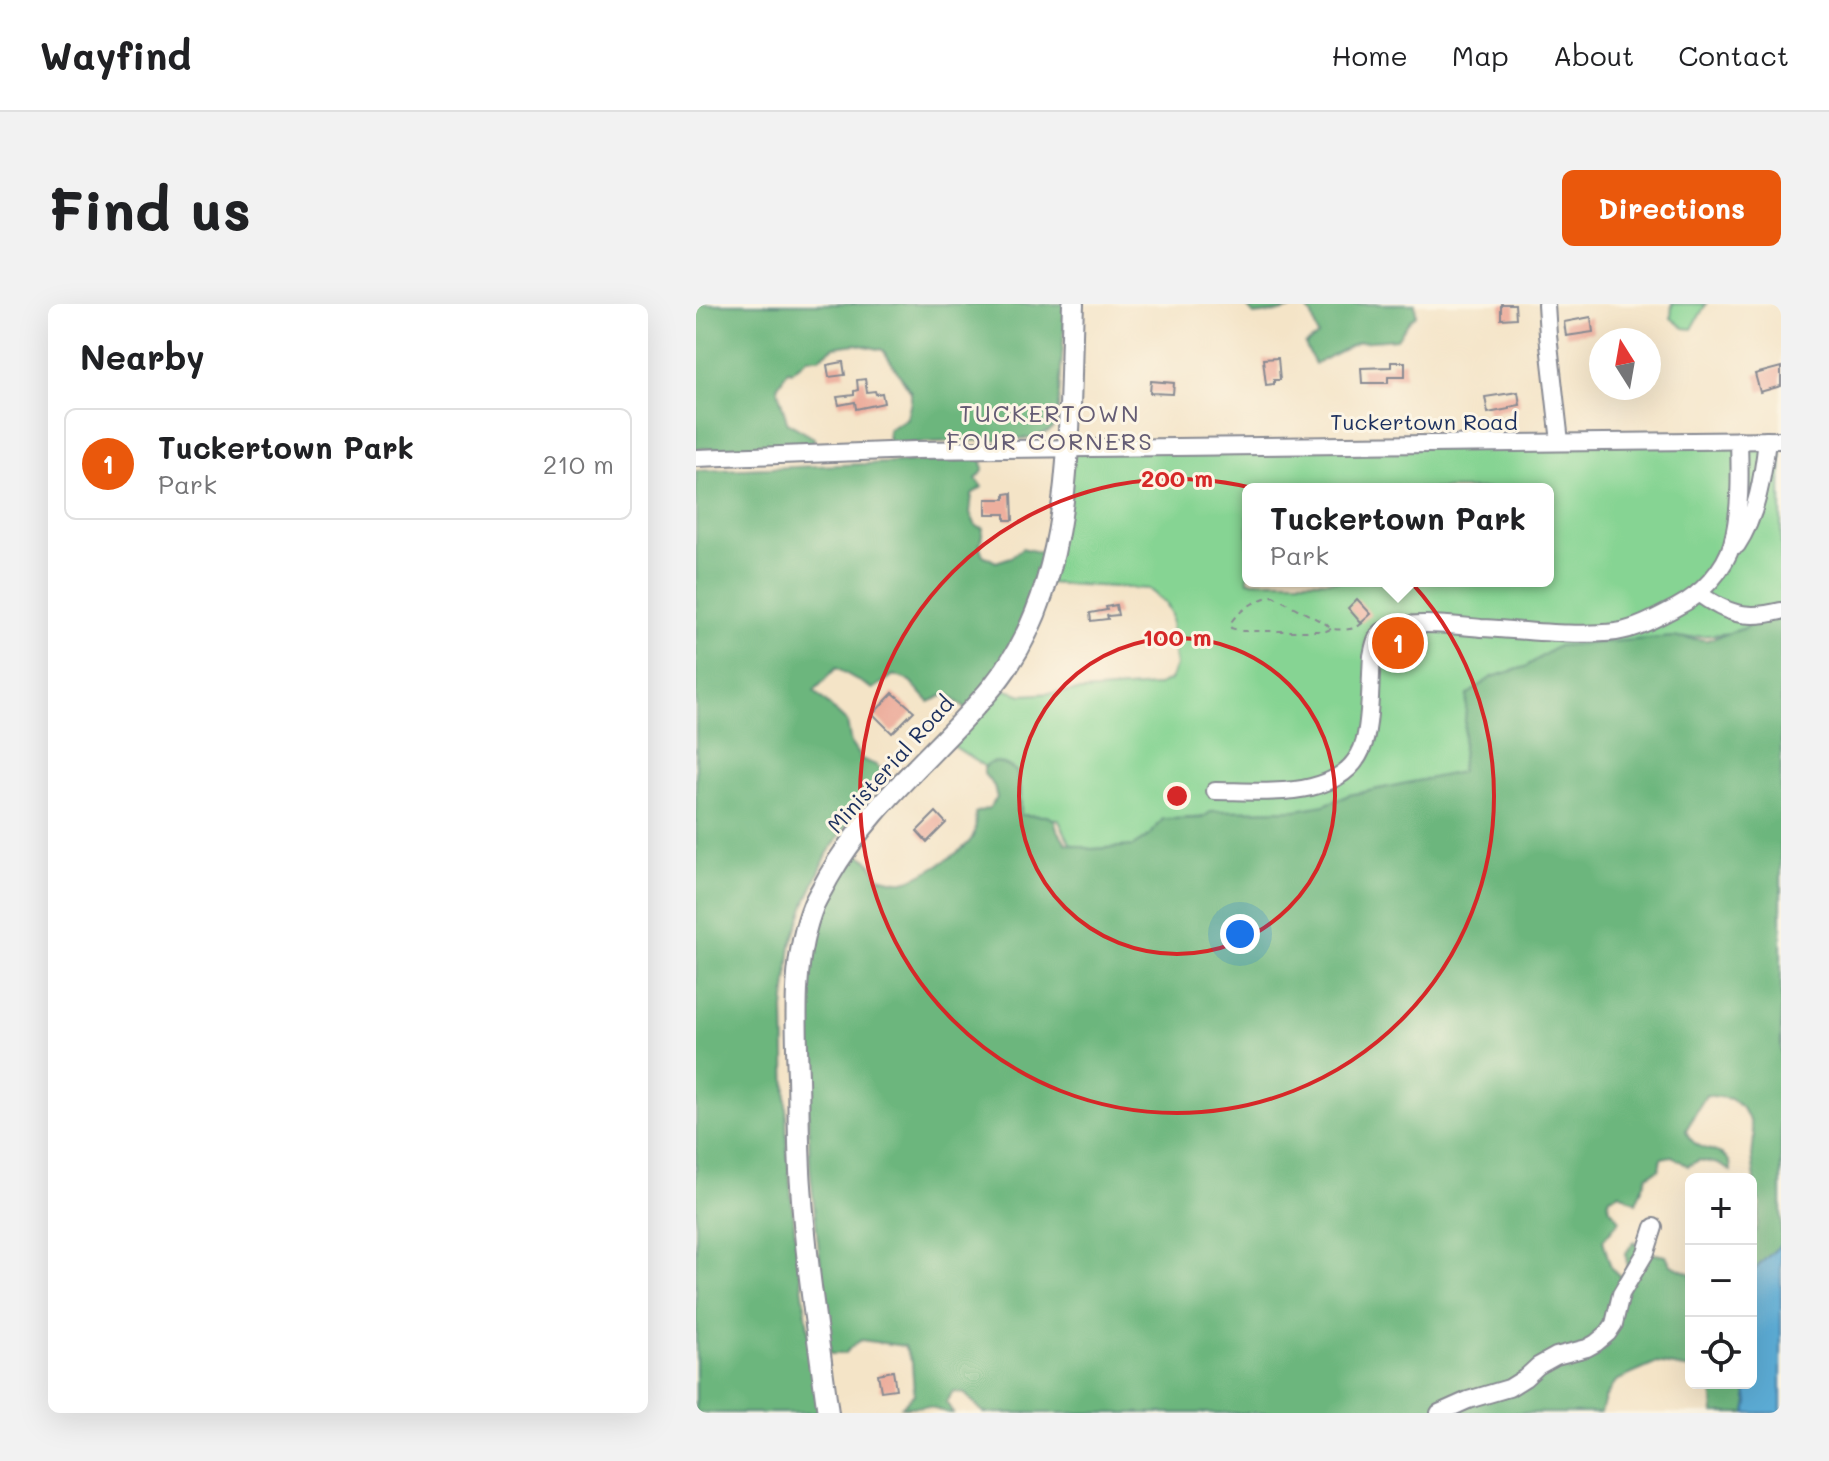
<!DOCTYPE html>
<meta charset="utf-8">
<style>
body{margin:0;font-family:Mali,sans-serif;background:#f2f2f2;color:#202124}
.controls{position:absolute;right:24px;bottom:24px;display:grid;overflow:hidden;border-radius:12px;box-shadow:0 8px 32px #0002}
.controls button{width:72px;height:72px;display:grid;place-items:center;padding:0;border:0;border-bottom:2px solid #e0e0e0;background:#fff;color:#202124;font:40px sans-serif}
.compass{position:absolute;left:893px;top:24px;width:72px;height:72px;border-radius:50%;background:#fff;box-shadow:0 8px 32px #0002;rotate:349deg}
.you{position:absolute;left:544px;top:630px;width:28px;height:28px;margin:-20px;border:6px solid #fff;border-radius:50%;background:#1a73e8;box-shadow:0 0 0 12px #1a73e833}
.badge{display:grid;place-items:center;width:52px;height:52px;border-radius:50%;background:#ea580c;color:#fff;font-size:26px;font-weight:700}
.pin{position:absolute;translate:-50% -50%;border:4px solid #fff;box-shadow:0 2px 8px #0006}
.popup{position:absolute;left:546px;top:179px;width:312px;height:104px;box-sizing:border-box;display:grid;place-content:center;border-radius:12px;background:#fff;filter:drop-shadow(0 2px 6px #0005);font-size:26px;white-space:nowrap;color:#757577}
.popup b{font-size:30px;color:#202124}
.popup::after{content:'';position:absolute;left:50%;top:100%;margin-left:-16px;border:16px solid transparent;border-top-color:#fff}
.list{margin:0;padding:0;list-style:none}
h2{display:flex;justify-content:space-between;align-items:center;height:104px;margin:0;padding:0 32px;font-size:34px}
h2 small{font-size:26px;font-weight:400;color:#757577}
.list li{display:grid;grid-template-columns:52px 1fr auto;gap:24px;align-items:center;box-sizing:border-box;height:112px;margin:0 16px 16px;padding:0 16px;border:2px solid #e0e0e0;border-radius:12px}
.list b{display:block;font-size:30px;white-space:nowrap}
.list p{margin:0;font-size:26px;white-space:nowrap;color:#757577}
.list em{font-size:26px;font-style:normal;color:#757577}
.icon{flex:none;width:44px;height:44px;fill:none;stroke:currentColor;stroke-width:2;stroke-linecap:round;stroke-linejoin:round}
.map{position:relative;flex:none;width:1085px;height:1109px;overflow:hidden;border-radius:12px}
header{display:flex;align-items:center;gap:48px;box-sizing:border-box;height:112px;padding:0 40px;background:#fff;border-bottom:2px solid #e0e0e0}
header strong{font-size:38px}
nav{display:flex;gap:44px;margin-inline-start:auto;font-size:28px}
.intro{display:flex;align-items:center;justify-content:space-between;box-sizing:border-box;height:192px;padding:0 48px}
h1{margin:0;font-size:56px}
.button{padding:20px 36px;border-radius:12px;background:#ea580c;color:#fff;font-size:28px;font-weight:700}
main{display:flex;gap:48px;padding:0 48px}
aside{flex:1;background:#fff;border-radius:12px;box-shadow:0 8px 32px #0002}
.map>svg:first-child{display:block}
.green{fill:#86d493;stroke:#508278;stroke-width:2;fill-rule:evenodd}
.forest{fill:#6cb67d;stroke:#44726e;stroke-width:2}
.water{fill:#5bacd5;stroke:#3b6e9a;stroke-width:2}
.building{fill:#edaf9e}
.lines{fill:none;stroke-linecap:round;stroke-linejoin:round}
.minor-casing{stroke:#888a92;stroke-width:20}
.major-casing{stroke:#888a92;stroke-width:24}
.path{stroke:#888a92;stroke-width:2;stroke-dasharray:6 6;stroke-linecap:butt}
.minor{stroke:#fff;stroke-width:16}
.major{stroke:#fff;stroke-width:20}
.ring{fill:none;stroke:#d62828;stroke-width:4}
.labels{text-anchor:middle;dominant-baseline:central;stroke-width:6;stroke-linejoin:round;paint-order:stroke}
.street-label{font-size:22px;fill:#1b2f5e;stroke:#fcf5e5}
.neighbourhood-label{font-size:24px;letter-spacing:2px;fill:#645c74;stroke:#fcf5e5}
.centre{fill:#d62828;stroke:#fcf5e5;stroke-width:4}
.ring-label{font-size:24px;text-anchor:middle;font-weight:bold;fill:#d62828;stroke:#fcf5e5;stroke-width:6;stroke-linejoin:round;paint-order:stroke}
</style>
<header>
<strong>Wayfind</strong>
<nav><a>Home</a><a>Map</a><a>About</a><a>Contact</a></nav>
</header>
<div class="intro"><h1>Find us</h1><a class="button">Directions</a></div>
<main>
<aside>
<h2>Nearby<small></small></h2>
<ul class="list">
<li><span class="badge">1</span><div><b>Tuckertown Park</b><p>Park</p></div><em>210 m</em></li>
</ul>
</aside>
<div class="map">
<svg width="1085" height="1109" viewBox="0 0 1085 1109">
<rect width="100%" height="100%" fill="#fcf5e5"/>
<filter id="ink" filterUnits="userSpaceOnUse"><feTurbulence type="fractalNoise" baseFrequency=".0125" numOctaves="2"/><feDisplacementMap in="SourceGraphic" scale="16" xChannelSelector="R" yChannelSelector="G"/><feConvolveMatrix kernelMatrix="1 2 1 2 8 2 1 2 1" color-interpolation-filters="sRGB"/></filter>
<filter id="wash" filterUnits="userSpaceOnUse"><feTurbulence type="fractalNoise" baseFrequency=".006" numOctaves="4" result="noise"/><feDisplacementMap in="SourceGraphic" scale="32" xChannelSelector="R" yChannelSelector="G"/><feGaussianBlur stdDeviation="1.8" result="paint"/><feColorMatrix in="noise" values="0 0 0 0 0 0 0 0 0 0 0 0 0 0 0 0 0 1.4 0 .05"/><feComposite in="paint" operator="in"/></filter>
<g filter="url(#wash)">
<rect width="100%" height="100%" fill="#f4e4c7"/>
<!-- green -->
<g class="green">
<polygon points="976,0 1010,0 996,25 988,24 975,14"/>
<path d="M1085,134V324L863,346L767,470L605,507L526,510L468,517L450,538L428,546L377,545L362,515L324,514L312,466L288,462L247,435L297,382L327,391L460,382L474,376L480,362L476,333L475,310L469,299L453,285L351,279L371,144ZM552,185H852V277H552Z"/>
</g>
<!-- forest -->
<g class="forest">
<polygon points="0,0 370,0 361,118 354,127 336,134 193,140 192,126 211,114 215,97 215,88 187,46 160,40 138,43 123,54 112,54 95,68 92,66 81,83 91,118 118,134 118,139 0,145"/>
<polygon points="553,0 719,0 720,11 715,15 701,35 662,38 619,60 609,41 622,32 616,12 609,1 584,8 558,11 552,4"/>
<polygon points="286,155 287,167 280,175 286,183 276,190 274,209 280,222 287,224 284,243 287,251 300,258 315,253 326,244 356,251 331,328 271,406 251,390 233,398 214,377 198,371 177,385 140,364 118,387 151,418 155,440 165,455 180,461 192,472 159,510 131,550 109,600 95,641 88,705 91,845 100,939 124,1109 0,1109 0,167"/>
<path d="M1085,312V940C1075,951 1063,959 1055,971V934L1060,928L1065,901L1061,891L1056,853L1058,833L1054,817L1045,803L1035,795L1010,791L990,826C998,854 1036,839 1035,867L1022,860L1003,856L992,862L976,852L965,854L963,865L951,872L940,899L924,889L914,893L912,898L914,905L924,916L907,936L915,964L925,973L932,970L930,949L938,937L948,948L970,952L975,961L995,970V1065L961,1059L920,1077L909,1094L905,1109H288L268,1089L257,1088L250,1098L257,1109C247,1109 244,1106 235,1103C226,1101 215,1104 205,1103L218,1090L216,1058L208,1042L165,1036L154,1044L149,1050H134L114,863L110,754L111,647L118,618L156,545L173,557L183,573C191,575 199,578 208,577C223,574 269,547 276,534C280,527 280,516 279,509L293,504L301,494L298,482L288,470V464C297,453 310,460 320,467L325,485V511L351,512L359,516L360,523L370,539L395,545L437,542L454,531L467,515L506,514L516,507L600,506L628,501L653,491L765,468L771,391L796,373L829,363L862,342L977,333L1011,336L1049,324L1060,315Z"/>
<polygon points="1011,1079 1049,1079 1052,1098 1050,1109 1018,1109 1016,1083"/>
</g>
<!-- water -->
<path class="water" d="M1085,940V1109H1050L1052,1098L1049,1079H1055V971C1063,959 1075,951 1085,940Z"/>
<g id="blocks">
<!-- building -->
<g class="building">
<polygon points="805,0 819,0 820,14 805,15"/>
<polygon points="895,13 897,28 870,32 868,18"/>
<polygon points="582,54 584,76 578,76 578,80 570,81 567,55"/>
<polygon points="147,58 149,71 133,73 131,61"/>
<polygon points="695,58 709,58 709,73 692,73 692,79 666,79 665,64 695,63"/>
<polygon points="1085,63 1085,82 1064,88 1059,70"/>
<polygon points="169,75 171,88 179,87 180,90 186,89 188,99 160,105 159,98 143,101 141,93 158,91 158,87 162,86 161,76"/>
<polygon points="455,77 478,79 477,90 454,89"/>
<polygon points="822,88 824,101 813,103 813,105 792,109 789,93"/>
<polygon points="316,189 317,216 309,216 309,210 290,210 290,195 309,195 309,190"/>
<polygon points="661,295 675,310 665,319 652,304"/>
<polygon points="420,301 422,311 412,312 411,310 412,315 395,317 394,309 411,306 410,303"/>
<polygon points="197,389 218,407 196,429 177,410"/>
<polygon points="240,508 250,519 231,538 221,527"/>
<polygon points="197,1067 200,1085 185,1087 182,1070"/>
</g>
</g>
</g>
<g filter="url(#ink)">
<use href="#blocks" fill-opacity="0" stroke="#888a92" stroke-width="2"/>
<g class="lines">
<defs>
<g id="minor">
<polyline points="850,0 852,31 864,138"/>
<polyline points="0,154 219,146 1085,136"/>
<path d="M1041,241C1061,211 1067,172 1071,136"/>
<path d="M1002,289C1031,310 1050,316 1085,307"/>
<path d="M519,487C566,487 650,498 668,439C675,417 674,377 676,352C678,343 679,331 689,326C709,315 762,322 785,324C826,326 879,333 920,328C941,325 962,313 981,303C1005,291 1029,265 1036,240C1045,206 1044,171 1043,136"/>
<polyline points="743,1109 772,1096 813,1084 829,1074 842,1062 860,1052 891,1044 900,1039 912,1029 918,1020 925,990 950,948 958,923"/>
</g>
<path id="major" d="M132,1109C122,1033 110,958 105,882C102,846 103,809 102,773C100,716 96,654 118,600C122,591 128,582 132,574C174,499 243,448 297,382C381,280 372,125 377,0"/>
</defs>
<!-- minor casing -->
<use href="#minor" class="minor-casing"/>
<!-- major casing -->
<use href="#major" class="major-casing"/>
<!-- path -->
<path class="path" d="M635,325L630,327H545L535,324L534,320C541,307 563,294 577,292L630,320L635,325C652,326 659,327 671,315"/>
<!-- minor -->
<use href="#minor" class="minor"/>
<!-- major -->
<use href="#major" class="major"/>
</g>
</g>
<!-- distance rings -->
<g class="ring">
<circle cx="481" cy="492" r="158"/>
<circle cx="481" cy="492" r="317"/>
</g>
<g class="labels">
<!-- street labels -->
<g class="street-label">
<text x="728" y="117">Tuckertown Road</text>
<text transform="translate(194 460) rotate(-48)">Ministerial Road</text>
</g>
<!-- neighbourhood labels -->
<g class="neighbourhood-label">
<text x="354" y="108">TUCKERTOWN<tspan x="354" dy="28">FOUR CORNERS</tspan></text>
</g>
</g>
<circle cx="481" cy="492" r="12" class="centre"/>
<g class="ring-label">
<text x="481" y="183">200 m</text>
<text x="481" y="342">100 m</text>
</g>
</svg>
<div class="controls">
<button>+</button>
<button>−</button>
<button><svg class="icon" aria-label="locate" viewBox="0 0 24 24"><circle cx="12" cy="12" r="6"/><path d="M12 2v4M12 18v4M2 12h4M18 12h4"/></svg></button>
</div>
<svg class="compass" viewBox="-18 -18 36 36"><path d="M0-13l5 13h-10z" fill="#e53935"/><path d="M0 13l5-13h-10z" fill="#757577"/></svg>
<div class="you"></div>
<div class="pin badge" style="left:702px;top:339px">1</div>
<div class="popup"><b>Tuckertown Park</b>Park</div>
</div>
</main>
